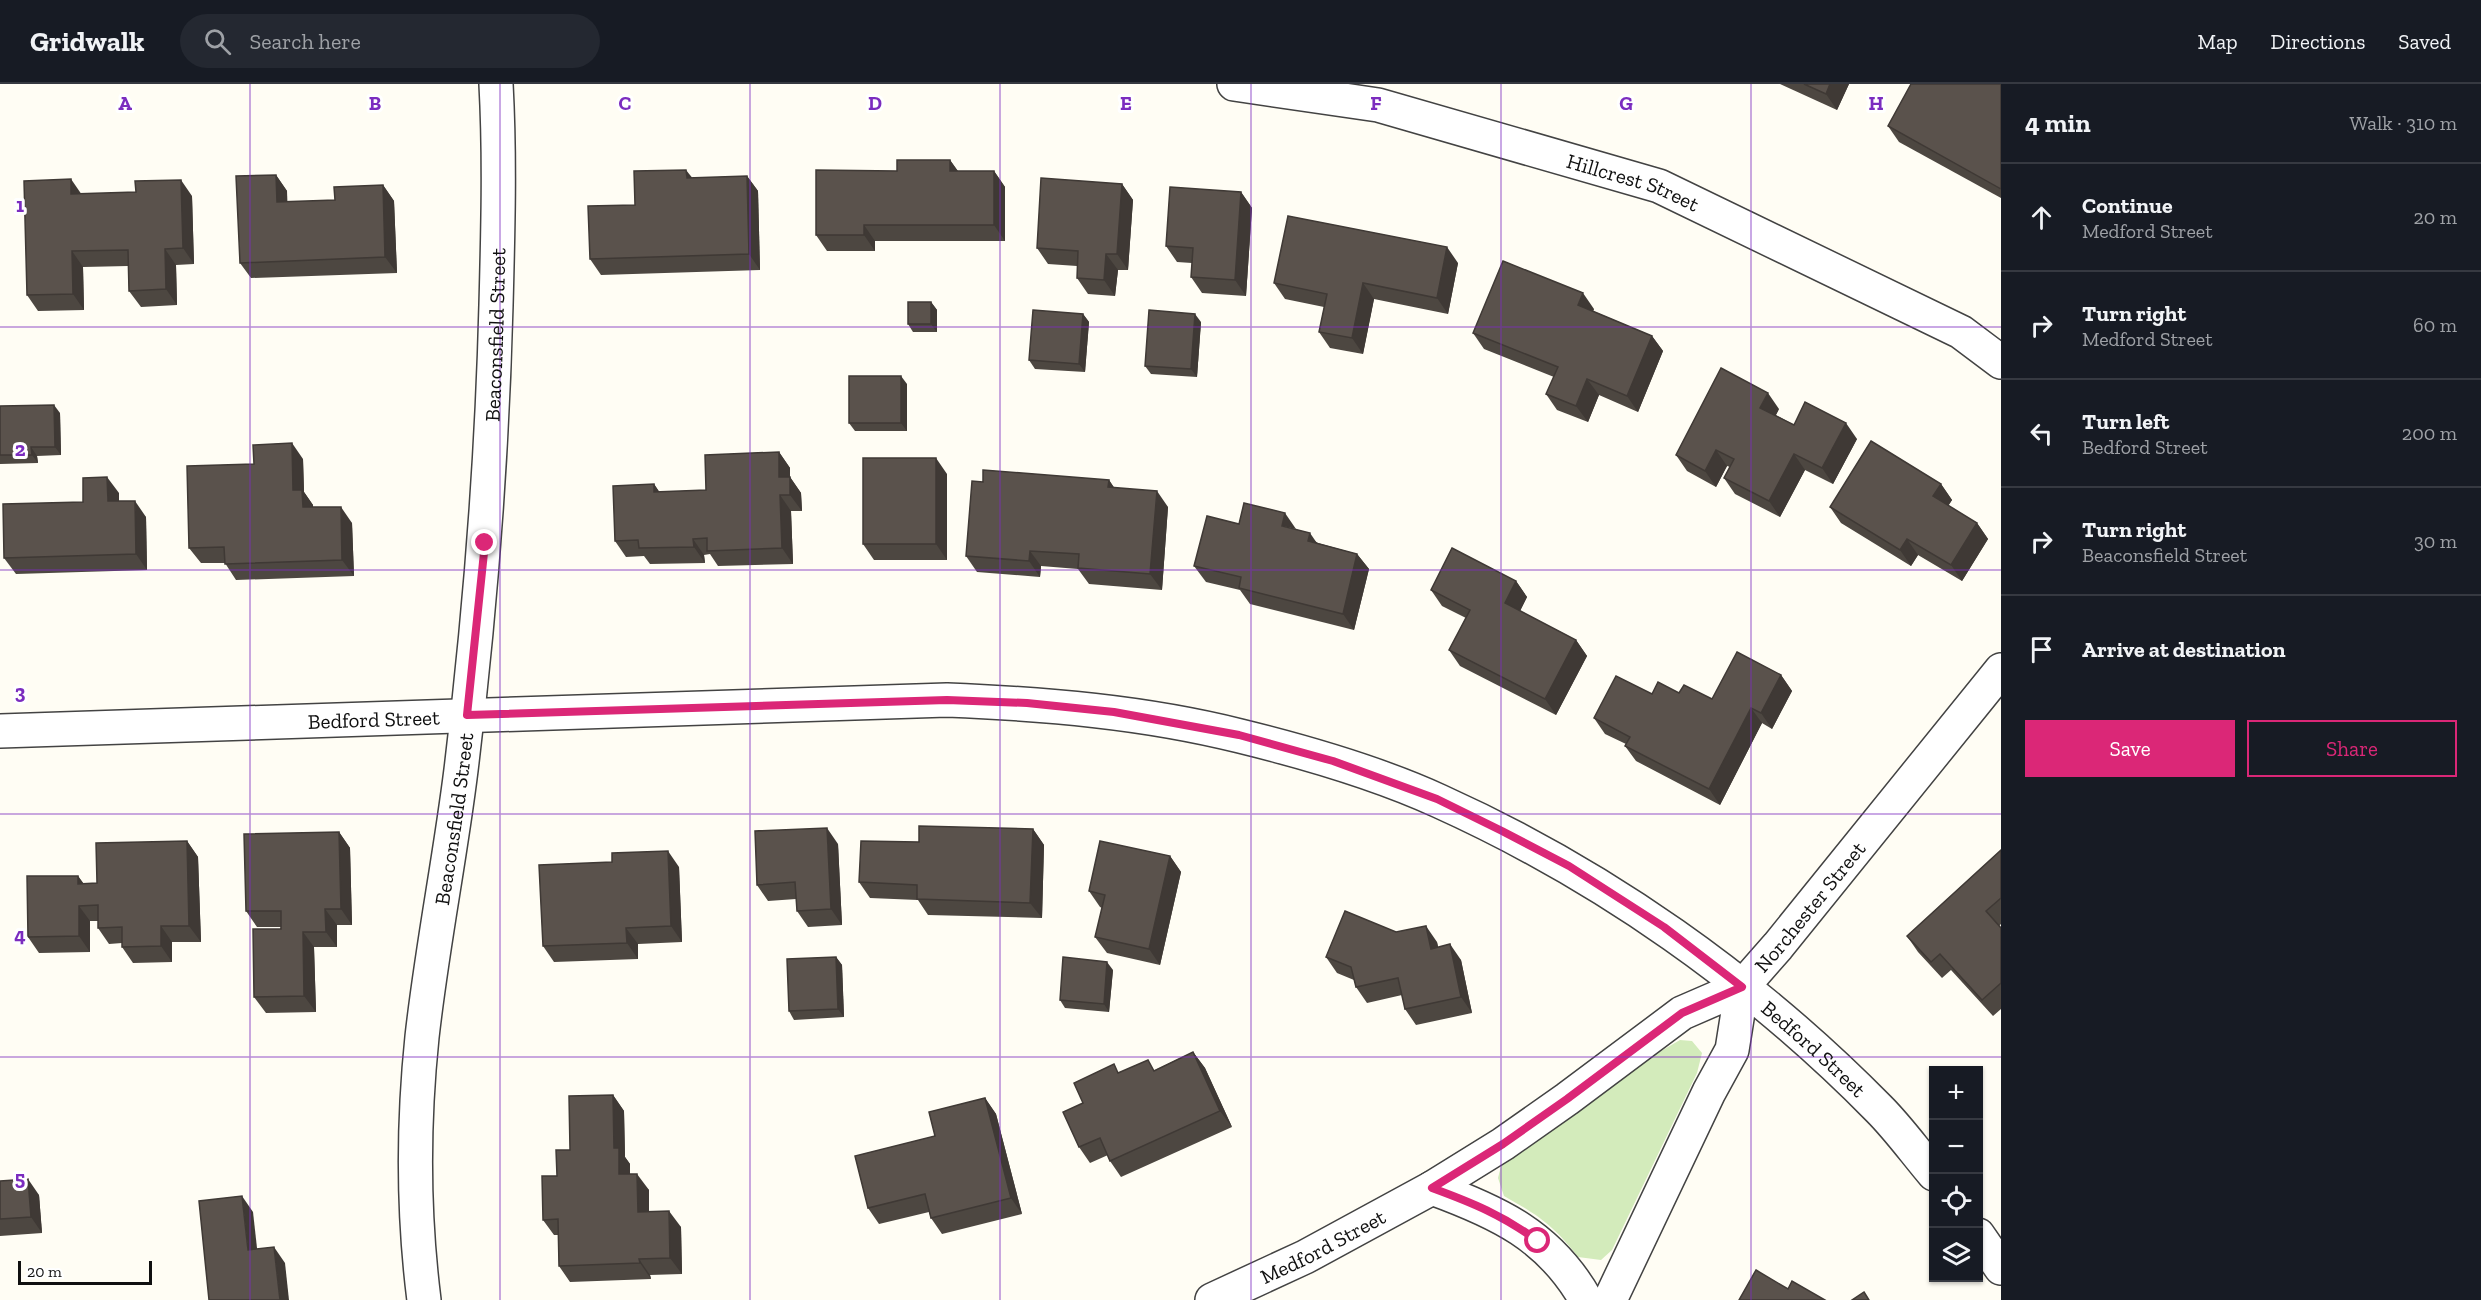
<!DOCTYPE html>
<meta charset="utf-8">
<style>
body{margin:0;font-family:"Zilla Slab",serif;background:#242831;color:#f1f3f6}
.controls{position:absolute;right:18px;bottom:18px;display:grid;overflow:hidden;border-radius:0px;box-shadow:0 2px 4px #0004}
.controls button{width:54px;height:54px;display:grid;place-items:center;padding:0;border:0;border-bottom:2px solid #363941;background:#171b24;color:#f1f3f6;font:30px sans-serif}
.scale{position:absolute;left:18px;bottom:15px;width:134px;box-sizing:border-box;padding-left:6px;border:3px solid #101010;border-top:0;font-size:16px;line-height:21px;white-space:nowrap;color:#101010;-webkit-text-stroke:4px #fff;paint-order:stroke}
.stop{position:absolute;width:18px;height:18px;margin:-14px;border:4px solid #db2777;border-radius:50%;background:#fff}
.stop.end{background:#db2777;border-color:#fff;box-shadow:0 2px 6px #0008}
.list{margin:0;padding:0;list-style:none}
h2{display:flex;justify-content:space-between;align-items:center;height:78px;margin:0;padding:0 24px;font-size:26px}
h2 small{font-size:20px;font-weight:400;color:#9ea1a6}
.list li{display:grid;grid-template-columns:39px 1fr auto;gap:18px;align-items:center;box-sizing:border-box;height:108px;padding:0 24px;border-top:2px solid #363941}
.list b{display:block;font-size:22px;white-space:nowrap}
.list p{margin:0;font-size:20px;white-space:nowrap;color:#9ea1a6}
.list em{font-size:20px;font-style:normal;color:#9ea1a6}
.actions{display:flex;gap:12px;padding:18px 24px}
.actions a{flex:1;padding:14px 0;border:2px solid #db2777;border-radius:0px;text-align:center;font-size:21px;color:#db2777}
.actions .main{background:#db2777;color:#fff}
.icon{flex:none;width:33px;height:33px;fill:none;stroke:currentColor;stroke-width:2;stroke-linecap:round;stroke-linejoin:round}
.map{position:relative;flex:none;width:2001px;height:1216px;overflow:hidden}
header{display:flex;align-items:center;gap:36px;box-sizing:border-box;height:84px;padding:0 30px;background:#171b24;border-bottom:2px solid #363941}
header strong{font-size:28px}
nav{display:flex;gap:33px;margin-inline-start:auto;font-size:21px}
.search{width:420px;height:54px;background:#242831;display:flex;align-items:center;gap:15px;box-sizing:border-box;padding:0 21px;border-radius:33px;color:#9ea1a6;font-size:22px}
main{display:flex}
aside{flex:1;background:#171b24}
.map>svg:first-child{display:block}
.green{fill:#d3ebbb}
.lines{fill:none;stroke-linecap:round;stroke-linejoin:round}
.street-casing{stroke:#434343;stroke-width:36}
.street{stroke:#fff;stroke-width:33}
.wall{fill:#4d4741}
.shaded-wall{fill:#3f3935}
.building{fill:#5a524c;stroke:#3f3935;stroke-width:1.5}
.route{stroke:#db2777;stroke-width:8}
.grid{fill:none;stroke:#7b2cbf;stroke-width:1.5;stroke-opacity:0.55}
.labels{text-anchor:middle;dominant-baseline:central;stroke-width:6;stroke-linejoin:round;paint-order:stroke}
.street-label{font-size:21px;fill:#101010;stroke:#fff}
.grid-label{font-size:20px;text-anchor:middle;font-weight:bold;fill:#7b2cbf;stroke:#fff;stroke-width:6;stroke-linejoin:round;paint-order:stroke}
</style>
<header>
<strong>Gridwalk</strong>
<div class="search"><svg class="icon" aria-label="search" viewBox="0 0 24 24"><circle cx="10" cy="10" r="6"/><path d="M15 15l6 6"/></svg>Search here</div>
<nav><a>Map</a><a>Directions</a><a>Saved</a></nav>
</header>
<main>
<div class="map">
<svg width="2001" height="1216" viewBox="0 0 2001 1216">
<rect width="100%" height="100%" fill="#fffdf4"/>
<!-- green -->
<path class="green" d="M1680,956L1692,957L1702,969L1697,989L1612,1166L1601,1176L1578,1173C1554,1142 1538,1131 1504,1112L1498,1094L1501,1082L1656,970Z"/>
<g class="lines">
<defs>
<g id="street">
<path id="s1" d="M1234,0L1378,21L1659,102L1961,248L2001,278"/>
<path id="s2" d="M0,647L947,616C1045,620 1144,628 1240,652C1305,668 1378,689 1439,717C1603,791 1753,897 1879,1025C1899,1045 1916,1069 1934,1090"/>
<path d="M1432,1104C1498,1128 1550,1152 1586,1216"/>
<polyline points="1978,1151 2001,1184"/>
<path id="s3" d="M424,1216C413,1129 413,1040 422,953C432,863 450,775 461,686C480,531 492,376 496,221C498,147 500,73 496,0"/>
<path id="s4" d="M1212,1216L1305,1173L1432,1104L1503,1060L1567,1015L1682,929L1742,903"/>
<path id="s5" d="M1610,1216L1709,1008L1732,966L1742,903L1778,862L2001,586"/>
</g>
</defs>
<!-- street casing -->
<use href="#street" class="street-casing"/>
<!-- street -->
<use href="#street" class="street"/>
</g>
<!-- wall -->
<g class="wall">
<polygon points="1780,0 1849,0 1837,26"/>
<polygon points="2001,0 2001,114 1899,58 1888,42"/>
<polygon points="950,76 958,87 994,87 1005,103 1005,157 875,157 875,167 827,167 816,151 897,87"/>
<polygon points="276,91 287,107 287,118 335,116 383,101 394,117 397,189 251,194 240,179"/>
<polygon points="747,92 758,107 760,186 601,191 590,175 635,121 692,94"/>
<polygon points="1122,100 1133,116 1128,186 1118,186 1115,212 1088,210 1077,194 1077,182 1048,180 1037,164"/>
<polygon points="1241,108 1252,124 1246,212 1202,209 1191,193 1192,179 1177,178 1166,162"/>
<polygon points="81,110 192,112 194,180 176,181 177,221 141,223 129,207 128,182 83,183 84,226 38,227 27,211"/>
<polygon points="1458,179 1448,230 1374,215 1363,270 1330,264 1319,248 1324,223 1285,215 1274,199"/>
<polygon points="931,218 937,226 937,248 913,248 908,240"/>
<polygon points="1594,225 1593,227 1652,252 1663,267 1638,328 1599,311 1588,338 1557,326 1546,310 1554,293 1484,265 1473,249"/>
<polygon points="1083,230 1089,238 1085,288 1035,285 1029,276"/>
<polygon points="1201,238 1197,293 1151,290 1145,282"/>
<polygon points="907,300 907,347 855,347 849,339"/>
<polygon points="0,322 60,329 61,371 37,372 38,379 0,380"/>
<polygon points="1779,325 1776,331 1794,341 1857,355 1833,400 1805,386 1780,433 1735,410 1724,394 1730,383 1727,382 1716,403 1687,387 1676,371"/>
<polygon points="779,368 790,384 790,393 801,409 802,427 791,427 793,480 718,482 710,470 704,471 705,479 650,480 644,472 626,473 615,457 654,400 659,408 706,406"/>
<polygon points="303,375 304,408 313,421 313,423 352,439 354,492 236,496 225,479 201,479 189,464 254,380"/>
<polygon points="947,390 947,476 874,476 863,460"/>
<polygon points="1109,396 1114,404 1168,423 1162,506 1089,500 1078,485 1041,482 1040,493 977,488 966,472 983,398"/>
<polygon points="1941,400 1952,416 1948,422 1977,439 1988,455 1962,497 1918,471 1911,482 1841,439 1830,423"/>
<polygon points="119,409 119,417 146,433 147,486 16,490 4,474"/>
<polygon points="1239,440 1296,445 1318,459 1357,470 1369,485 1354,546 1250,520 1240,506 1206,498 1194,482"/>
<polygon points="1516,497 1527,513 1520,527 1576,556 1587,572 1556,631 1460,582 1449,566 1466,534 1442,522 1431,506"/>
<polygon points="1781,591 1792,607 1772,645 1762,639 1720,721 1636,677 1625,662 1626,660 1605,650 1594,634 1652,610 1679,609 1712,615"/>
<polygon points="1033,745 1044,761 1042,834 928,831 918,816 870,814 859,798 919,758"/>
<polygon points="339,748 350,764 352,841 337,841 337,863 314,863 316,928 266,929 254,913 281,843 257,843 246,827"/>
<polygon points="187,757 198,773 201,858 172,858 172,878 133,879 122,863 122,859 109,860 98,844 98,837 90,837 90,868 39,869 28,853 78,792 84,800 97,799"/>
<polygon points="838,760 842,841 808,843 797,827 796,815 768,817 757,801"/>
<polygon points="2001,766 2001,840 1999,842 2001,844 2001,925 1993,932 1951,886 1942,894 1918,868 1907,852"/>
<polygon points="1170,772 1181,788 1160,881 1107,869 1095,853 1102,824 1100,823 1089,807"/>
<polygon points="679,783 682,858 638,860 638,875 554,878 543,862"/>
<polygon points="1396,848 1437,858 1438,863 1461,876 1472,929 1416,941 1405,925 1402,911 1367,919 1356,903 1354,896 1337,889 1326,873"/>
<polygon points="836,873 842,881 844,933 794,936 789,927"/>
<polygon points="1113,886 1109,928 1065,924 1060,916"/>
<polygon points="1193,968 1205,984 1232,1043 1121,1093 1110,1077 1108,1071 1090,1079 1079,1063 1120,988 1155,986"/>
<polygon points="613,1011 624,1027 625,1073 630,1080 630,1090 649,1106 649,1128 681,1143 682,1190 650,1191 651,1195 570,1198 559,1182 558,1151 554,1151 543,1136 557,1092 570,1066"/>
<polygon points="985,1014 996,1030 1022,1130 942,1150 931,1134 929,1128 879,1140 868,1124 935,1052"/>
<polygon points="0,1097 39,1111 42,1149 0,1152"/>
</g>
<!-- shaded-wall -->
<g class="shaded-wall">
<polygon points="1830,0 1849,0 1837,26 1826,10"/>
<polygon points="950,76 961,92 950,87"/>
<polygon points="686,86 698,101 687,94"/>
<polygon points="994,87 1005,103 1005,157 994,141"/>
<polygon points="276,91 287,107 288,134 277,118"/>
<polygon points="747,92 758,107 760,186 749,170"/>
<polygon points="71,95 82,111 71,110"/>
<polygon points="181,96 192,112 194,180 183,164"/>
<polygon points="1122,100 1133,116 1128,186 1117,170"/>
<polygon points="383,101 394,117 397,189 385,173"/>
<polygon points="1241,108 1252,124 1246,212 1235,196"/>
<polygon points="864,141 875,157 875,167 864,151"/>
<polygon points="1447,163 1458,179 1448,230 1437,214"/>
<polygon points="165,165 176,181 177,221 166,205"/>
<polygon points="72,167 83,183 84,226 73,210"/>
<polygon points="1106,170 1118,186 1115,212 1104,196"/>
<polygon points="1363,199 1374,215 1363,270 1352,254"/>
<polygon points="1583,209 1594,225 1589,237 1578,221"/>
<polygon points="931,218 937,226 937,248 931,240"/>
<polygon points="1083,230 1089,238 1085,288 1079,280"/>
<polygon points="1195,230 1201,238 1197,293 1191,285"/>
<polygon points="1652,252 1663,267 1638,328 1627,312"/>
<polygon points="901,292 907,300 907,347 901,339"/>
<polygon points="1587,295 1599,311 1588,338 1576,322"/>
<polygon points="1768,309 1779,325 1771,340 1760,324"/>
<polygon points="54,321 60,329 61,371 55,363"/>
<polygon points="1846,339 1857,355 1833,400 1822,384"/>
<polygon points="292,359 303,375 304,408 313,421 314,439 303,423 293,406"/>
<polygon points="31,363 37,372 38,379 32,371"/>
<polygon points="1716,366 1727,382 1716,403 1705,387"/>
<polygon points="779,368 790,384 790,393 801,409 802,427 790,411 779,393"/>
<polygon points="1794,370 1805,386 1780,433 1769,417"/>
<polygon points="936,374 947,390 947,476 936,460"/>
<polygon points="107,393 119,409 119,433 108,417"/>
<polygon points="1109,396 1120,412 1108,403"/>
<polygon points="654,400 665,416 654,408"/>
<polygon points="1941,400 1952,416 1944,428 1933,412"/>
<polygon points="1157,407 1168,423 1162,506 1150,490"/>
<polygon points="780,411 791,427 793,480 782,464"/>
<polygon points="135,417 146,433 147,486 136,470"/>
<polygon points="341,423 352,439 354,492 342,476"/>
<polygon points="1285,429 1296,445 1282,442"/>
<polygon points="1977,439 1988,455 1962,497 1951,481"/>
<polygon points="1310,449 1321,465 1308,457"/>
<polygon points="693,455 704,471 705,479 694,463"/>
<polygon points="1907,455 1918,471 1911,482 1900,466"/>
<polygon points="1030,467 1041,482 1040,493 1029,477"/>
<polygon points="1357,470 1369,485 1354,546 1343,530"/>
<polygon points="1516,497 1527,513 1516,535 1505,519"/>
<polygon points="1576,556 1587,572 1556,631 1545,615"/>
<polygon points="1781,591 1792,607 1772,645 1761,629"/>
<polygon points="1751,624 1762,639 1720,721 1709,705"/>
<polygon points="827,744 838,760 842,841 831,825"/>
<polygon points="1033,745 1044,761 1042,834 1030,819"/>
<polygon points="339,748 350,764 352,841 341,825"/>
<polygon points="187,757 198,773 201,858 189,842"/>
<polygon points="668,767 679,783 682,858 671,842"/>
<polygon points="1170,772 1181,788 1160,881 1149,865"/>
<polygon points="78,792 89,808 78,800"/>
<polygon points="79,822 90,837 90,868 79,852"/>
<polygon points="325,825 337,841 337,863 326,848"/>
<polygon points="161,842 172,858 172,878 161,862"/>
<polygon points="1426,842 1437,858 1442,881 1431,865"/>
<polygon points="626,844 638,860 638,875 627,859"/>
<polygon points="303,848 314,863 316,928 304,912"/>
<polygon points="1450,860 1461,876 1472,929 1461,913"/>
<polygon points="836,873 842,881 844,933 838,925"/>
<polygon points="1107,878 1113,886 1109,928 1104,920"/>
<polygon points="1193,968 1205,984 1232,1043 1220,1027"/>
<polygon points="613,1011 624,1027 625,1073 630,1080 630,1106 619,1090 614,1064"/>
<polygon points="985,1014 996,1030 1022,1130 1011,1114"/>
<polygon points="637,1090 649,1106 649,1144 638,1128"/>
<polygon points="28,1095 39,1111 42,1149 31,1133"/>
<polygon points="242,1112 253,1128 259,1182 248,1166"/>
<polygon points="669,1127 681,1143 682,1190 670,1174"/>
<polygon points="274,1163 285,1179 289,1216 280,1216"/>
<polygon points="639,1175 650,1191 651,1195 640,1179"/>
</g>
<!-- building -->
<g class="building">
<polygon points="1804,0 1830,0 1826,10"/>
<polygon points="1911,0 2001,0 2001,105 1888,42"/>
<polygon points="897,76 950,76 950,87 994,87 994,141 864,141 864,151 816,151 816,86 897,87"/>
<polygon points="686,86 687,94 747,92 749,170 590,175 588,122 635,121 634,87"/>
<polygon points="276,91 277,118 335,116 334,103 383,101 385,173 240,179 236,92"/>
<polygon points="1041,94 1122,100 1117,170 1106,170 1104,196 1077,194 1078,167 1037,164"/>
<polygon points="71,95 71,110 136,108 135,97 181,96 183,164 165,165 166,205 129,207 128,166 72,167 73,210 27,211 24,97"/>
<polygon points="1170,103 1241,108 1235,196 1191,193 1193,164 1166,162"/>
<polygon points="1288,132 1447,163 1437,214 1363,199 1352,254 1319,248 1327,210 1274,199"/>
<polygon points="1503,177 1583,209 1578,221 1652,252 1627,312 1587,295 1576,322 1546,310 1558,283 1473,249"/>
<rect x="908" y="218" width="23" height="22"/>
<polygon points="1033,226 1083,230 1079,280 1029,276"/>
<polygon points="1149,226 1195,230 1191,285 1145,282"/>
<polygon points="1721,284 1768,309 1760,324 1794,341 1805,318 1846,339 1822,384 1794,370 1769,417 1724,394 1734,375 1716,366 1705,387 1676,371"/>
<rect x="849" y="292" width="52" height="47"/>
<polygon points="54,321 55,363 31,363 32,371 0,371 0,322"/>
<polygon points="1871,357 1941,400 1933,412 1977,439 1951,481 1907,455 1900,466 1830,423"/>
<polygon points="292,359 293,406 302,406 303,423 341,423 342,476 225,480 224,463 189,464 187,382 254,380 253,361"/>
<polygon points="779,368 779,393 790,393 790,411 780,411 782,464 707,467 707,454 693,455 694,463 639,464 638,456 615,457 613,402 654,400 654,408 706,406 705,371"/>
<rect x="863" y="374" width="73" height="86"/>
<polygon points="983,386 1109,396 1108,403 1157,407 1150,490 1078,484 1079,470 1030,467 1029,477 966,472 972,397 983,398"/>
<polygon points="107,393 108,417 135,417 136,470 4,474 3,420 83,418 83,394"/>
<polygon points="1244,419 1285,429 1282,442 1310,449 1308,457 1357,470 1343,530 1239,504 1241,493 1194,482 1207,432 1239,440"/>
<polygon points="1452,464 1516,497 1505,519 1576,556 1545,615 1449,566 1470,526 1431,506"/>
<polygon points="1737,568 1781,591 1761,629 1751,624 1709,705 1625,662 1630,653 1594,634 1616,592 1652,610 1658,598 1679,609 1684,601 1712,615"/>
<polygon points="919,742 1033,745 1030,819 917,815 917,801 859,798 861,757 919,758"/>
<polygon points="827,744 831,825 797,827 795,798 757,801 755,747"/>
<polygon points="339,748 341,825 325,825 326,848 303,848 304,912 254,913 253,845 281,845 281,827 246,827 244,750"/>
<polygon points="187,757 189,842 161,842 161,862 122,863 122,843 98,844 98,821 79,822 79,852 28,853 27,792 78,792 78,800 97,799 96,759"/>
<polygon points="1100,757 1170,772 1149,865 1095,853 1105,811 1089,807"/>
<polygon points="2001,766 2001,814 1986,827 2001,844 2001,899 1982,916 1940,870 1931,878 1907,852"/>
<polygon points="668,767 671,842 626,844 627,859 543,862 539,781 612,778 612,769"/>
<polygon points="1345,827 1396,848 1426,842 1431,865 1450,860 1461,913 1405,925 1398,894 1356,903 1351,883 1326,873"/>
<polygon points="836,873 838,925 789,927 787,875"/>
<polygon points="1063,873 1107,878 1104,920 1060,916"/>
<polygon points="1193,968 1220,1027 1110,1077 1100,1054 1079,1063 1063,1028 1083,1019 1074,999 1114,980 1118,989 1148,976 1154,987"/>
<polygon points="613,1011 614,1064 619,1064 619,1090 637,1090 638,1128 669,1127 670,1174 639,1175 640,1179 559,1182 558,1135 543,1136 542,1092 557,1092 556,1066 570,1066 569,1012"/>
<polygon points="985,1014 1011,1114 931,1134 925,1110 868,1124 855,1072 935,1052 929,1028"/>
<polygon points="28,1095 31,1133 0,1135 0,1097"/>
<polygon points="242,1112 248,1166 274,1163 280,1216 209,1216 199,1117"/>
<polygon points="1756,1186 1788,1205 1792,1197 1825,1216 1739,1216"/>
<polygon points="1864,1208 1869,1216 1852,1216"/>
</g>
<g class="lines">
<!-- route -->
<path class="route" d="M485,459L467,631L947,616L1027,619L1114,628L1239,651L1333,677L1437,715L1502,747L1569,782L1664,843L1742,903L1682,929L1567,1015L1503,1060L1432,1104C1473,1119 1502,1131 1538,1157"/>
</g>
<!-- grid -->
<path class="grid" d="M250,0V1216M500,0V1216M750,0V1216M1000,0V1216M1251,0V1216M1501,0V1216M1751,0V1216M0,243H2001M0,486H2001M0,730H2001M0,973H2001"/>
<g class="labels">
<!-- street labels -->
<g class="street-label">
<text stroke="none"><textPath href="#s1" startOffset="412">Hillcrest Street</textPath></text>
<text stroke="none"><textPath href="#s3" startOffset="970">Beaconsfield Street</textPath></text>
<text stroke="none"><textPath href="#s2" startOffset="374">Bedford Street</textPath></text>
<text stroke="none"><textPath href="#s3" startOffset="484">Beaconsfield Street</textPath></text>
<text stroke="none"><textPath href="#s5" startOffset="447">Norchester Street</textPath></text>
<text stroke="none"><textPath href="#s2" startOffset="1904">Bedford Street</textPath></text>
<text stroke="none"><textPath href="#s4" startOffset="123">Medford Street</textPath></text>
</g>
</g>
<g class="grid-label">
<text x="125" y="26">A</text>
<text x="375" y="26">B</text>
<text x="625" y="26">C</text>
<text x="875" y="26">D</text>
<text x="1126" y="26">E</text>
<text x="1376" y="26">F</text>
<text x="1626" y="26">G</text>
<text x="1876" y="26">H</text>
<text x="20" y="128">1</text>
<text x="20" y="372">2</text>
<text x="20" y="615">3</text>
<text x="20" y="858">4</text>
<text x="20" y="1101">5</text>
</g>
</svg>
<div class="controls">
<button>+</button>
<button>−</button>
<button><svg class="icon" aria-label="locate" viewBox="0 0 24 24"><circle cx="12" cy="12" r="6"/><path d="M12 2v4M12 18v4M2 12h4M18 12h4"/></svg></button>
<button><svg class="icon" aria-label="layers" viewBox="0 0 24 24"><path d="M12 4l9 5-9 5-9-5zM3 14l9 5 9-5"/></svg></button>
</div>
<div class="scale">20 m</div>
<div class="stop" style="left:1538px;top:1157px"></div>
<div class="stop end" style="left:485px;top:459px"></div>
</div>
<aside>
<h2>4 min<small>Walk · 310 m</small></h2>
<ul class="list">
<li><svg class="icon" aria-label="ahead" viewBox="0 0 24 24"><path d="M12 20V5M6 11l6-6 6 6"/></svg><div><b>Continue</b><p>Medford Street</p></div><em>20 m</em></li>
<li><svg class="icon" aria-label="right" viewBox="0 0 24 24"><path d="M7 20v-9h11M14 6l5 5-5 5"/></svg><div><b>Turn right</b><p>Medford Street</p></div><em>60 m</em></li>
<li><svg class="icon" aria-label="left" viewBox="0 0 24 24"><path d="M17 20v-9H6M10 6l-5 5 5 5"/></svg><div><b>Turn left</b><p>Bedford Street</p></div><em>200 m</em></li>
<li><svg class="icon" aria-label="right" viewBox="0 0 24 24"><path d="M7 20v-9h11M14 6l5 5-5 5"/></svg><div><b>Turn right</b><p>Beaconsfield Street</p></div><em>30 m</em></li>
<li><svg class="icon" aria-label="arrive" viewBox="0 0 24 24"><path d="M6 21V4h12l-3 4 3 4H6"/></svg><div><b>Arrive at destination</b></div></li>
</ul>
<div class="actions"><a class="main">Save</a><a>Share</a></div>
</aside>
</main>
